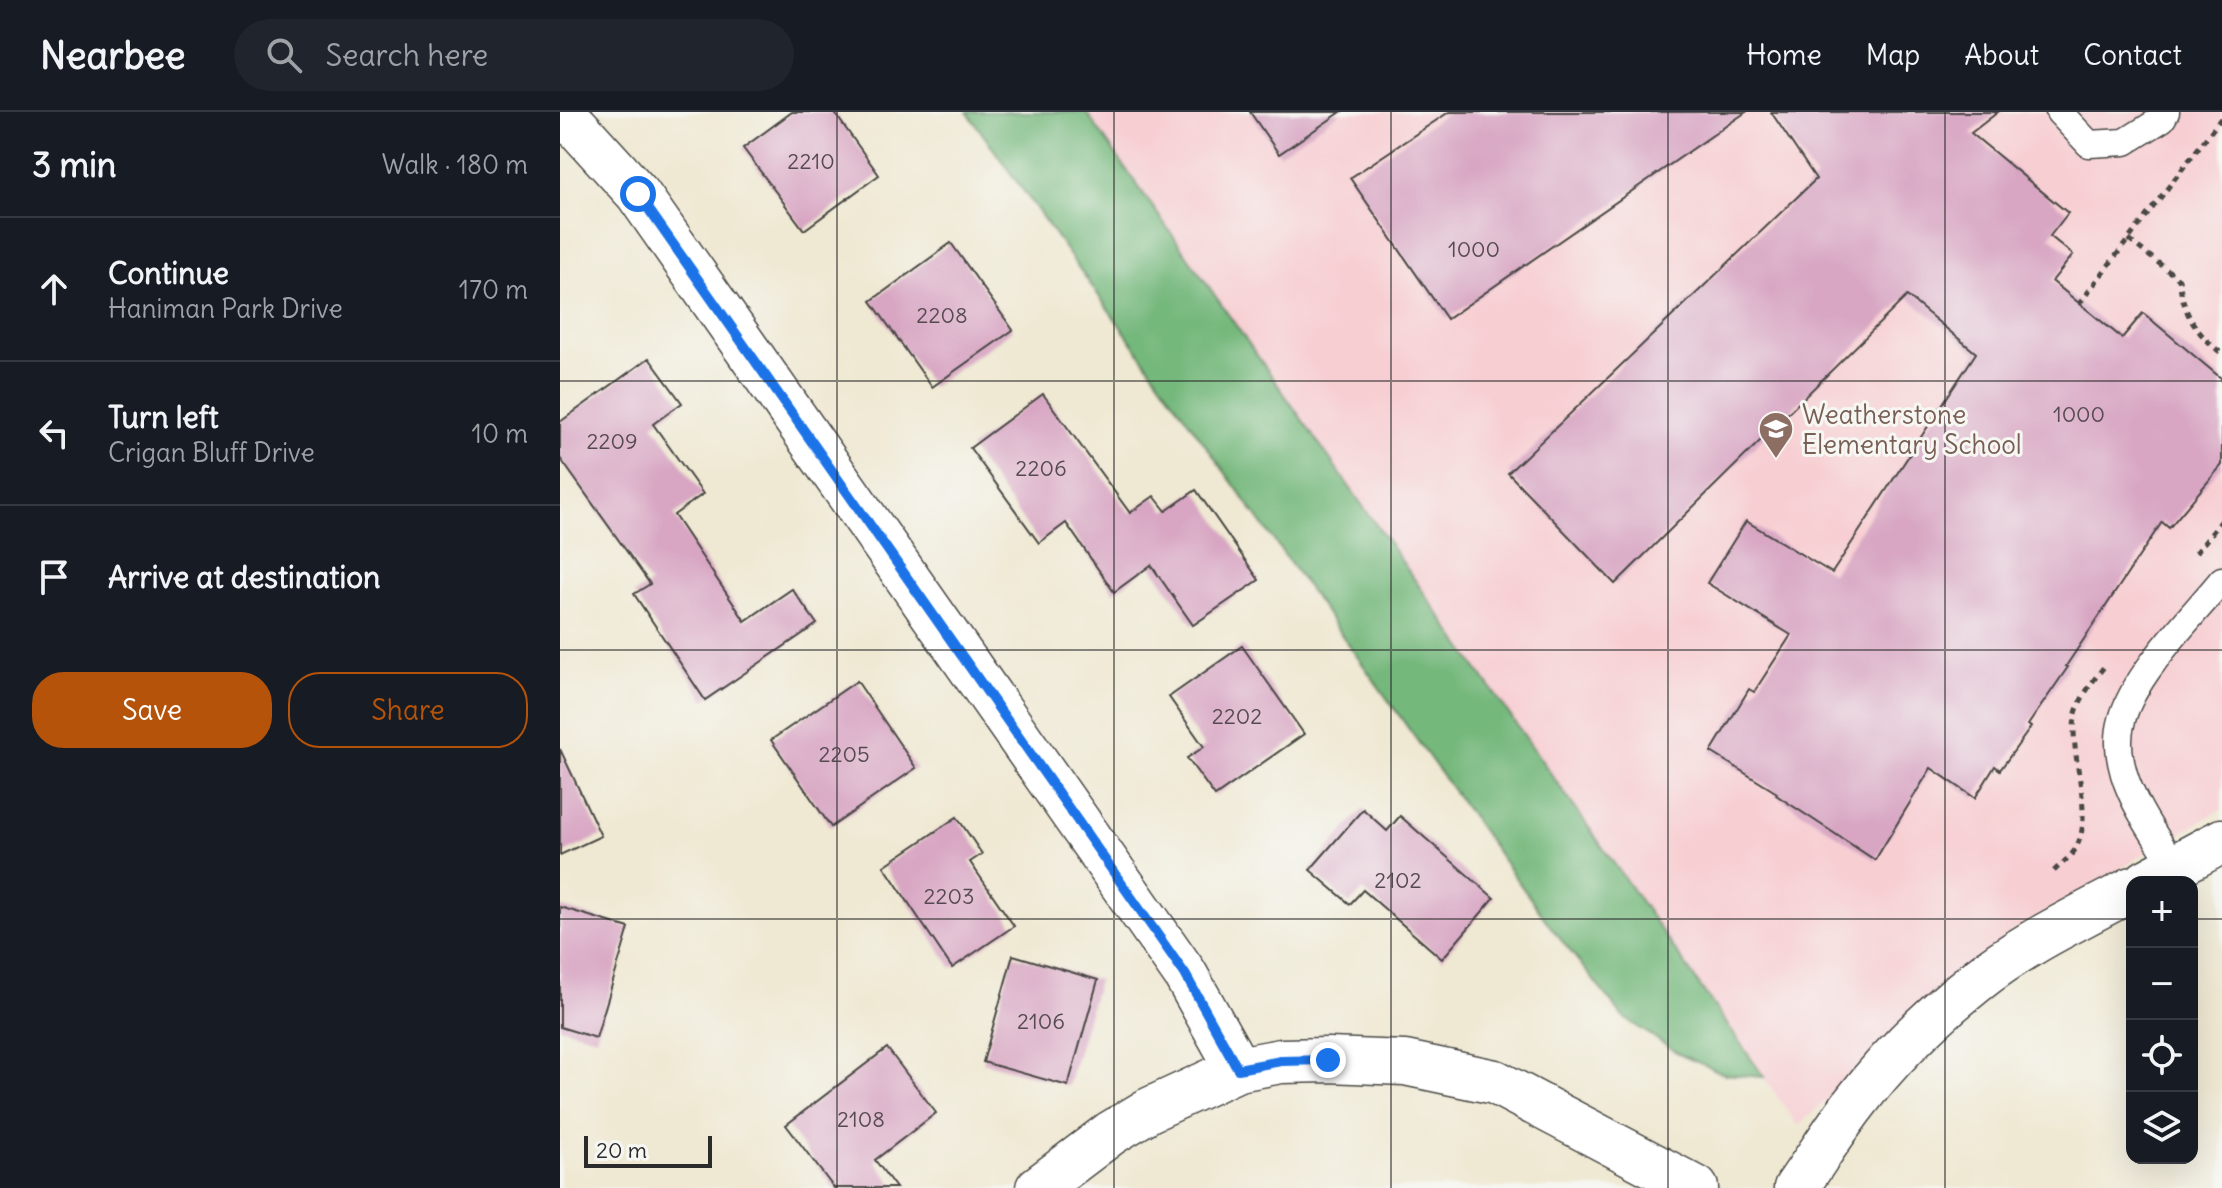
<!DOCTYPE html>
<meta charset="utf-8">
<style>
body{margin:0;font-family:Delius,sans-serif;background:#20242c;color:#f1f3f6}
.controls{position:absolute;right:24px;bottom:24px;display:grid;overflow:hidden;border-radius:16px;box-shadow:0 8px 32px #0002}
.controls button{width:72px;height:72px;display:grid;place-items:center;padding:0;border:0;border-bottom:2px solid #363941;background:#171b24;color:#f1f3f6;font:40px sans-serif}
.scale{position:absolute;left:24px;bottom:20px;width:128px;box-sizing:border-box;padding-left:8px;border:4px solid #2b2b2b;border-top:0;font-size:22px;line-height:28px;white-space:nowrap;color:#2b2b2b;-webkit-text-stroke:6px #f6f6f2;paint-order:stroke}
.stop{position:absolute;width:24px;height:24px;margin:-18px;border:6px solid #1a73e8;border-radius:50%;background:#fff}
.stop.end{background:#1a73e8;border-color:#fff;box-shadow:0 2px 8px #0008}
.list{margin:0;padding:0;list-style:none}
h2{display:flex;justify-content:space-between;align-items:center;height:104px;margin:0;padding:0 32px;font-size:34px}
h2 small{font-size:26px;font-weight:400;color:#9ea1a6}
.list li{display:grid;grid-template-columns:52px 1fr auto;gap:24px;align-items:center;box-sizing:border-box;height:144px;padding:0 32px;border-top:2px solid #363941}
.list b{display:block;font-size:30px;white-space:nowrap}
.list p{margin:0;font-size:26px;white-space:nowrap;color:#9ea1a6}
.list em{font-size:26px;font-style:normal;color:#9ea1a6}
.actions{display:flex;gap:16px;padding:24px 32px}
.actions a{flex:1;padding:18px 0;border:2px solid #b45309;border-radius:32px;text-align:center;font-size:28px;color:#b45309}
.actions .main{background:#b45309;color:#fff}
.icon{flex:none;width:44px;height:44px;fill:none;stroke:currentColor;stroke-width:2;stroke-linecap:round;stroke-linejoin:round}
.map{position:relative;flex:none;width:1662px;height:1076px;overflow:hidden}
header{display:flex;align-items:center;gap:48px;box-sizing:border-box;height:112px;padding:0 40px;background:#171b24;border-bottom:2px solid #363941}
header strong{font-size:38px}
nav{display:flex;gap:44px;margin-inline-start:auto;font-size:28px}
.search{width:560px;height:72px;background:#20242c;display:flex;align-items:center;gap:20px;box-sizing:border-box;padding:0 28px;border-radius:44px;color:#9ea1a6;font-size:30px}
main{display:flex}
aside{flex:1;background:#171b24}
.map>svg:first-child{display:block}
.built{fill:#f7cfd3}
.forest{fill:#74b87c;stroke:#507254;stroke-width:2}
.building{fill:#d8a6c3}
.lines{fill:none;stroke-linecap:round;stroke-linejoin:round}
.lane-casing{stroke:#484744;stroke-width:29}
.street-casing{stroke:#484744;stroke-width:47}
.path{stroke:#484744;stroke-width:5;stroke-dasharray:6 6;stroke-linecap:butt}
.lane{stroke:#fff;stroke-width:26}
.street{stroke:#fff;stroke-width:44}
.route{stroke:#1a73e8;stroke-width:10}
.grid{fill:none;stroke:#2b2b2b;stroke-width:2;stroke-opacity:0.55}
.labels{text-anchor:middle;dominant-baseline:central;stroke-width:6;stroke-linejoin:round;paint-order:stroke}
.number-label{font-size:22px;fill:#564a51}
.education-label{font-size:26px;fill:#785e54;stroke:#f6f6f2;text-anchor:start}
</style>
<header>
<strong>Nearbee</strong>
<div class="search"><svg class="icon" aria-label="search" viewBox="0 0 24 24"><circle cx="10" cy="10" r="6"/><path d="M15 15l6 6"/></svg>Search here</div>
<nav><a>Home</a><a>Map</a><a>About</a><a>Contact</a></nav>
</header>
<main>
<aside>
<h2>3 min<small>Walk · 180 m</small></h2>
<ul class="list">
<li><svg class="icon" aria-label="ahead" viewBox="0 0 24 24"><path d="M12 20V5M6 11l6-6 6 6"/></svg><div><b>Continue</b><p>Haniman Park Drive</p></div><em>170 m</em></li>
<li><svg class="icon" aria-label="left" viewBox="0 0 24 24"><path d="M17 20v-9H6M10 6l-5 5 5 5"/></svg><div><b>Turn left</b><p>Crigan Bluff Drive</p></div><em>10 m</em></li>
<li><svg class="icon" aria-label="arrive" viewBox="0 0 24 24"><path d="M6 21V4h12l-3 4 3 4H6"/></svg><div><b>Arrive at destination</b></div></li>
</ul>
<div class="actions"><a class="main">Save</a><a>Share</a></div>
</aside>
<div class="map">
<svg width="1662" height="1076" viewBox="0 0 1662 1076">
<rect width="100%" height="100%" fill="#f6f6f2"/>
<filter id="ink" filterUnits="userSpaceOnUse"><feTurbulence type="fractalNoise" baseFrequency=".0125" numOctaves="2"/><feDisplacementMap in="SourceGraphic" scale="16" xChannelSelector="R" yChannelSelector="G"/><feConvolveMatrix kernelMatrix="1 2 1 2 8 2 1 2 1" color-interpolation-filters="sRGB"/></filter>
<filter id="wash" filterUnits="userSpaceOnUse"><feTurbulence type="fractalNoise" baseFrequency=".006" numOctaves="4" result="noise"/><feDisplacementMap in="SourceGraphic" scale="32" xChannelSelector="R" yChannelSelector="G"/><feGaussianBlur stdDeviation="1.8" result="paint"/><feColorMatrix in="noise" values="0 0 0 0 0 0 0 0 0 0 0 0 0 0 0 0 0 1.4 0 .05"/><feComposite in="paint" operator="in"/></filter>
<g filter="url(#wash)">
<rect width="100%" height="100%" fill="#efe8d2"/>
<!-- built -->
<polygon class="built" points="526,0 1662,0 1662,697 1449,821 1238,1014"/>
<!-- forest -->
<polygon class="forest" points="407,0 526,0 1204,965 1165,962 1121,943 1063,905 990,814"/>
<g id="blocks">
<!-- building -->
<g class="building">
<polygon points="232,0 274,0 319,63 244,118 183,36"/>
<polygon points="690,0 781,0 719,42"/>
<polygon points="889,0 1186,0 887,207 790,66"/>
<polygon points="1211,0 1438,0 1411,21 1508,101 1490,124 1513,143 1492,169 1562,226 1583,201 1662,267 1662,353 1609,416 1602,410 1506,554 1508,555 1468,613 1471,615 1440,658 1435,654 1415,686 1371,656 1315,748 1216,683 1217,681 1151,640 1189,577 1194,580 1231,523 1147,471 1186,409 1272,461 1416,241 1347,184 1055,472 948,361 1256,67"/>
<polygon points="391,131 453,218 372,275 311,189"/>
<polygon points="89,246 122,291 93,312 143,382 114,403 185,509 232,477 257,512 145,588 74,482 90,472 0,346 0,310"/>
<polygon points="483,282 570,401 594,384 606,399 636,378 699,468 633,513 591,453 554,480 506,411 479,431 410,336"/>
<polygon points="682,534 744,622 655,684 627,646 644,635 609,585"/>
<polygon points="297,569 356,656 271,715 211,628"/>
<polygon points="0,637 41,724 0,743"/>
<polygon points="803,697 827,719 840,704 934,786 882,847 803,778 790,792 750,758"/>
<polygon points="397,705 422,742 410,750 454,814 392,856 324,754"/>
<polygon points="0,795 69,816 36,926 0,915"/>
<polygon points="453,843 538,868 508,974 423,950"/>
<polygon points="327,936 376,1001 315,1048 336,1076 274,1076 226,1013"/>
</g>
</g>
</g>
<g filter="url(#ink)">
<use href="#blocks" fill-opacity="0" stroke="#484744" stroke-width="2"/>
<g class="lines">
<defs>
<g id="lane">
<polyline points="1499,0 1529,32 1565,30 1602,7 1606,0"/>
<path d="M1614,754C1597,726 1574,695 1564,662C1559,645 1557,625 1562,608C1574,562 1632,505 1662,468"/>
</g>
<g id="street">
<polyline points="0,4 17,15 78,82 625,862 678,957"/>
<polyline points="1586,770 1662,729"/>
<polyline points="478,1076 551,1021 589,998 678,957 721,949 768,948 845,951 935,970 1136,1076"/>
<path d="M1236,1076C1256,1048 1274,1018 1295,991C1329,946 1371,905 1415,870C1462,832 1519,806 1572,777"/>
</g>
</defs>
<!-- lane casing -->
<use href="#lane" class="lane-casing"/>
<!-- street casing -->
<use href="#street" class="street-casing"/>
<!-- path -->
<g class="path">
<path d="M1569,128L1619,167C1624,204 1634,218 1662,242"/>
<polyline points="1519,192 1662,5"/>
<polyline points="1636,441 1662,408"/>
<path d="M1494,759C1501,752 1512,744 1516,736C1535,700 1509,645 1515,605C1519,586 1535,566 1547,551"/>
</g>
<!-- lane -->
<use href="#lane" class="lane"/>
<!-- street -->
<use href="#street" class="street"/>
</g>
</g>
<g class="lines" filter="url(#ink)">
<!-- route -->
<polyline class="route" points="78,82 625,862 678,957 721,949 768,948"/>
</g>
<!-- grid -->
<path class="grid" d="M277,0V1076M554,0V1076M831,0V1076M1108,0V1076M1385,0V1076M0,269H1662M0,538H1662M0,807H1572M1632,807H1662"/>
<!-- icons -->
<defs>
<symbol id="school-pin" viewBox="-11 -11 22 30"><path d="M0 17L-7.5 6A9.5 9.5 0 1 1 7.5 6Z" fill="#8d6e63" stroke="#f6f6f2"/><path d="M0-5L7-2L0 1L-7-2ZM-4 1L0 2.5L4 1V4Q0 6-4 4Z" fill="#fff"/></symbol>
</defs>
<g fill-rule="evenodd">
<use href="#school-pin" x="1196" y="297" width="40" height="54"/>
</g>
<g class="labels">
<!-- number labels -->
<g class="number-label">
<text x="251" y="49">2210</text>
<text x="914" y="137">1000</text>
<text x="382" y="203">2208</text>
<text x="1519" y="302">1000</text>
<text x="52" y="329">2209</text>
<text x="481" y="356">2206</text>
<text x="677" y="604">2202</text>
<text x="284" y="642">2205</text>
<text x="838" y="768">2102</text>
<text x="389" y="784">2203</text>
<text x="481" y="909">2106</text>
<text x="301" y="1007">2108</text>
</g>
<!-- education labels -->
<g class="education-label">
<text x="1242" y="302">Weatherstone<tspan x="1242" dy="30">Elementary School</tspan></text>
</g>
</g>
</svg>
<div class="controls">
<button>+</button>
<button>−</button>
<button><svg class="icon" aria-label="locate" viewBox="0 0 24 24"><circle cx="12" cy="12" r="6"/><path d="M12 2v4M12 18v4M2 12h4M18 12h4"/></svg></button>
<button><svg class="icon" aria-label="layers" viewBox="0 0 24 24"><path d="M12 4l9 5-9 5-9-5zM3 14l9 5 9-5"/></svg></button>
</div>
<div class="scale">20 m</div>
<div class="stop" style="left:78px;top:82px"></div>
<div class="stop end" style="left:768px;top:948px"></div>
</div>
</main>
